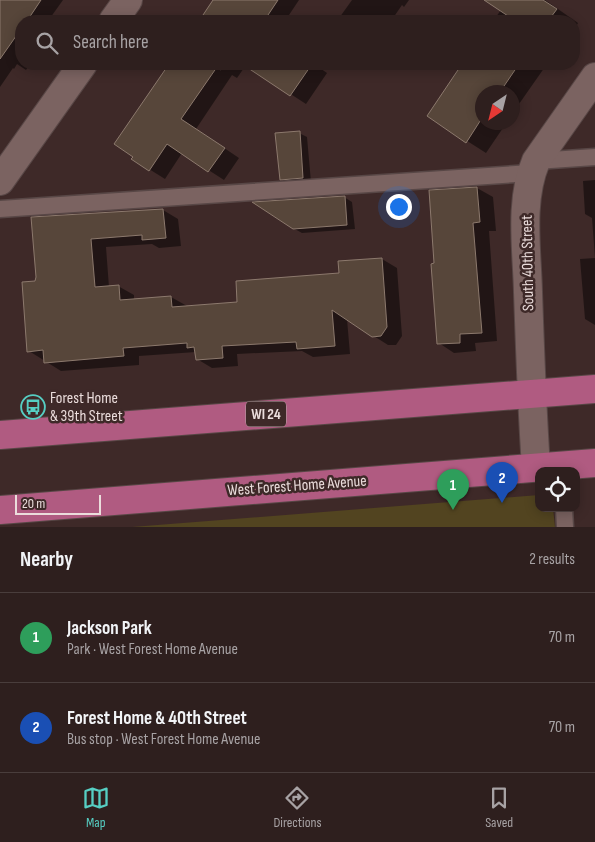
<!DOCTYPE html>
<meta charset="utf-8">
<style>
:root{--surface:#2e1f1e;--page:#3a2c2b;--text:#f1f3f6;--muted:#a7a2a4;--line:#493d3c;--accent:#56cec3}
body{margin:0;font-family:"Sofia Sans Condensed",sans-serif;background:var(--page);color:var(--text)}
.controls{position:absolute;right:15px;bottom:15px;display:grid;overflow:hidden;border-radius:10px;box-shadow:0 2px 12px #0003}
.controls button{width:45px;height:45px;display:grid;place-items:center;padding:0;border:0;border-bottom:1px solid var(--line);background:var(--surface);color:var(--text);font:25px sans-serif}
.compass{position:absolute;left:475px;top:85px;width:45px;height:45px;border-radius:50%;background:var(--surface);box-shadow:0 2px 12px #0003;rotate:215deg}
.scale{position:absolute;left:15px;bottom:12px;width:86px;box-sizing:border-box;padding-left:5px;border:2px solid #ebdddc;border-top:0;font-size:14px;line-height:18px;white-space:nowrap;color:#ebdddc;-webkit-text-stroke:4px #3e2928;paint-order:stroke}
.you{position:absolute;left:398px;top:206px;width:18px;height:18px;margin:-12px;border:4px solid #fff;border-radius:50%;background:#1a73e8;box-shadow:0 0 0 8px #1a73e833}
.badge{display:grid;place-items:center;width:32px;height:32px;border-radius:50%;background:var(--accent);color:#fff;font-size:16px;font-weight:700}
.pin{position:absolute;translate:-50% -41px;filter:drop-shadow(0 1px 2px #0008)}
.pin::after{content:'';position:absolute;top:26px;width:18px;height:15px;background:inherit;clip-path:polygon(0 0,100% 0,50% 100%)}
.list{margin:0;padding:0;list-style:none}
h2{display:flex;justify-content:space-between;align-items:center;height:65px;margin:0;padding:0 20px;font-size:21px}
h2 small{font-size:16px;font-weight:400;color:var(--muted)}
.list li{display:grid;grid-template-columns:32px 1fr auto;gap:15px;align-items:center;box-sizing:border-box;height:90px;padding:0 20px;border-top:1px solid var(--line)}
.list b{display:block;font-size:19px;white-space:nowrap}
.list p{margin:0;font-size:16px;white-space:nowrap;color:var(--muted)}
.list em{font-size:16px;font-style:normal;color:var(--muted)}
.icon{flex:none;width:28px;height:28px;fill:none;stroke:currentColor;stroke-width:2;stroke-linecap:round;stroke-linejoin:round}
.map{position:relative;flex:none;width:595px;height:527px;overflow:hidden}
.search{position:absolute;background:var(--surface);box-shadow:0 2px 12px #0003;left:15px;right:15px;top:15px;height:55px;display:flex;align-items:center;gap:12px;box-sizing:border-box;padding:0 18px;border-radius:20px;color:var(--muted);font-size:19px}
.sheet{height:245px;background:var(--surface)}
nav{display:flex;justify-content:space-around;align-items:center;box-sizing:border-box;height:70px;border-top:1px solid var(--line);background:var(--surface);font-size:14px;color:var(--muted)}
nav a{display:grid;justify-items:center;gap:2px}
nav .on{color:var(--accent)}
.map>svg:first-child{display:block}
</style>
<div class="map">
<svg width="595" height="527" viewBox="0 0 595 527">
<rect width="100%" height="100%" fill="#3e2928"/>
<!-- green -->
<path fill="#524420" d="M539 495V508H553L555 527H132Z"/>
<!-- shadow -->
<path fill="#0007" d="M0 0H63L48 21H21V64H30L26 70 17 64 14 69 13 68 0 87Z
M215 0H299L285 21H200Z
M352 0H409L404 7 402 5 391 21H337Z
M487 0H545L578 23 574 30V21H493L501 10Z
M171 64H314L327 73 306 104 246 65 237 78 232 75 196 129 239 158 224 180 182 153 165 179 133 159 135 156 116 143Z
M464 64H547L512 114V92H482V122H507L486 153 428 116Z
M299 133 307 137 311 182 289 184 281 179Z
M595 180V325L585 319 580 259 595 258 592 218 585 214 583 181Z
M477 188 493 197 496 231H489L497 341 475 343 476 351 454 353 439 343 436 265Z
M344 197 352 202 355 229 302 233 293 228Z
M163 210 178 219 181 246 159 248 152 244 106 247 109 287 118 286 134 295V300L171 297 187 306 238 303 341 274 382 259 397 268 402 336 396 345H388L347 319 350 354 313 357 302 351 237 354 238 366 212 368 197 359 196 352 139 356V365L61 371 29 351 37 277 33 218Z"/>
<!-- building -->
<path fill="#57463a" stroke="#8c796d" d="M0 0H41L27 21H21V29L0 59Z
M213 0H278L264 21H199Z
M484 0H543L557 9 548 21H504L508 16Z
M169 64H225L221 70 217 67 181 119 225 148 208 172 167 144 149 171 131 159 133 157 114 144Z
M242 64H312L290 96Z
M462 64H519L500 92H482V118L466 143 427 116Z
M300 131 303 178 280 180 275 133Z
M477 187 480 222 473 223 482 333 460 334V343L437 344 431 264 434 263 429 190Z
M345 196 347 225 293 229 252 202Z
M163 209 166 238 142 240V235L91 239 95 287 119 285 120 300 171 296 172 307 237 302 236 281 339 273 338 261 382 258 387 327 381 336 372 337 332 310 335 346 297 349 296 342 222 346 223 358 196 360 194 347 187 348V343L123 348 124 356 44 363 43 350 27 352 22 282 35 281 36 277 31 217Z"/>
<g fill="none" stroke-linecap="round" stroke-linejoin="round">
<!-- service casing -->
<g stroke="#584746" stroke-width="19">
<path id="service" d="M536 161 595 157
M0 209 531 173
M564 508 565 527"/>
</g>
<!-- minor casing -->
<g stroke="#584746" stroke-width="30">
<path id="minor" d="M113 21 128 0
M0 181 83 64
M536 467C532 409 530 351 528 292 527 250 519 201 536 161L595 77"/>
</g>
<!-- primary casing -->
<g stroke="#584746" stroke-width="30">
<path id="primary" d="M0 435 595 389
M0 510 595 463"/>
</g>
<!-- service -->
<use href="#service" stroke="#7b6361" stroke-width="16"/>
<!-- minor -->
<use href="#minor" stroke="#7b6361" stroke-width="28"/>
<!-- primary -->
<use href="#primary" stroke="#b05b81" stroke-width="28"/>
</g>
<!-- icons -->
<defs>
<g id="bus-ring" transform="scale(1.25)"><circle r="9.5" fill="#3e2928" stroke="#56cec3" stroke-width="1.5"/><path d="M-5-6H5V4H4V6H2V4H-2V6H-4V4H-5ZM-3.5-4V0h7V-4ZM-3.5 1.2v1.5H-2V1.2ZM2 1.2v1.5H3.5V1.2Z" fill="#56cec3"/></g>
</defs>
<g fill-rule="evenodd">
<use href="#bus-ring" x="33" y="407"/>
</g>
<g text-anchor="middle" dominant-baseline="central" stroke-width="5" stroke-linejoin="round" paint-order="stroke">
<!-- shield labels -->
<rect fill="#3e2928" stroke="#b7a7a6" stroke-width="1" x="246" y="401.5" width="40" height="25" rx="4"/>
<g font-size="15" font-weight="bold" fill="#ebdddc">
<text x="266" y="414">WI 24</text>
</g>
<!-- street labels -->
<g font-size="16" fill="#ebdddc" stroke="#3e2928">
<text transform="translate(528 263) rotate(-91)">South 40th Street</text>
<text transform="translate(297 486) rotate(-4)">West Forest Home Avenue</text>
</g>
<!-- poi labels -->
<g font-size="16" fill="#ebdddc" stroke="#3e2928" text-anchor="start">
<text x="50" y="398">Forest Home<tspan x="50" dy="18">&amp; 39th Street</tspan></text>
</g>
</g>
</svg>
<div class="controls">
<button><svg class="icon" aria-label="locate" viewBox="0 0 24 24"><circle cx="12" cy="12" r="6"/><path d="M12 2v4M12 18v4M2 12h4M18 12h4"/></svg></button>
</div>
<svg class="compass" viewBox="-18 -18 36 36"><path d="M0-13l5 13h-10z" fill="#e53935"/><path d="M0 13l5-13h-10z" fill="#a7a2a4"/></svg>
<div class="scale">20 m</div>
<div class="you"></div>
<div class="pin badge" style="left:453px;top:510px;background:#2e9e5b">1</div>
<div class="pin badge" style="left:502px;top:503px;background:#1a4fb4">2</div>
<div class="search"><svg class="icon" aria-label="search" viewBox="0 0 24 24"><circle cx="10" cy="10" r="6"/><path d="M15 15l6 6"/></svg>Search here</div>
</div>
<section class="sheet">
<h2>Nearby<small>2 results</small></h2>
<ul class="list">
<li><span class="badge" style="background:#2e9e5b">1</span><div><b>Jackson Park</b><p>Park · West Forest Home Avenue</p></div><em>70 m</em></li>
<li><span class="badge" style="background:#1a4fb4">2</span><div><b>Forest Home &amp; 40th Street</b><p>Bus stop · West Forest Home Avenue</p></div><em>70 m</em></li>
</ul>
</section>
<nav>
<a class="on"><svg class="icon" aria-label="map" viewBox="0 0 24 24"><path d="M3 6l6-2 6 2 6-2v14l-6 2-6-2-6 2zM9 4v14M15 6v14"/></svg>Map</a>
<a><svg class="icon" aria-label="directions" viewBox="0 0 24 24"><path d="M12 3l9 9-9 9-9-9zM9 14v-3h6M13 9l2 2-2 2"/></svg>Directions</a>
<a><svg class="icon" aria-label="saved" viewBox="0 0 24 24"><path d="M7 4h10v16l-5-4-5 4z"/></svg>Saved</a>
</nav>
